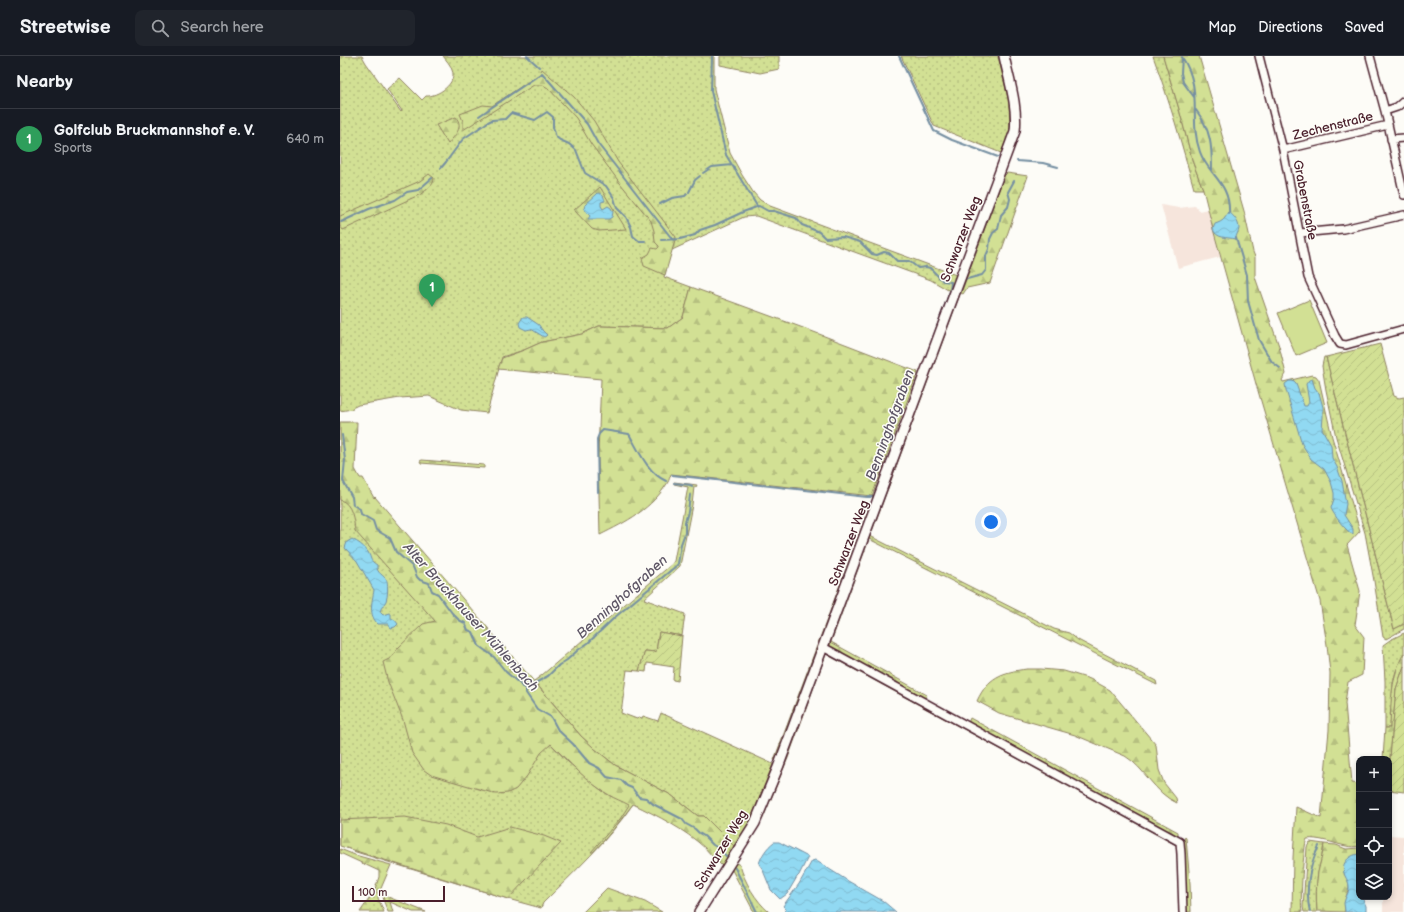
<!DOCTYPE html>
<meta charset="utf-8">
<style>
:root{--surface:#171b24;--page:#20242c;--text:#f1f3f6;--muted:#9ea1a6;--line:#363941;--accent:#0b8043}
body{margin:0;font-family:"Balsamiq Sans",sans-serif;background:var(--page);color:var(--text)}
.controls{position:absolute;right:12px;bottom:12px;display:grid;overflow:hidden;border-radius:8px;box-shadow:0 2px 6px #0003}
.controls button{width:36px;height:36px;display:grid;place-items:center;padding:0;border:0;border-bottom:1px solid var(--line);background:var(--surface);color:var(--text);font:20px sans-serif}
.scale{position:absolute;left:12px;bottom:10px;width:93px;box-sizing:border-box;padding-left:4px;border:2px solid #4a1f2b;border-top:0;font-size:11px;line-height:14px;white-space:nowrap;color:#4a1f2b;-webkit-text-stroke:3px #fdfcf7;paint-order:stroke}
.you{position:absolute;left:651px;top:466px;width:14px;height:14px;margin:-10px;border:3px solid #fff;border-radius:50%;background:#1a73e8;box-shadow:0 0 0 6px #1a73e833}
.badge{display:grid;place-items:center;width:26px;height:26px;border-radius:50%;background:var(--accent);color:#fff;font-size:13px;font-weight:700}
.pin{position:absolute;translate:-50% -33px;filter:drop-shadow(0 1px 2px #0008)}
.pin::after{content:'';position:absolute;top:21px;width:14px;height:12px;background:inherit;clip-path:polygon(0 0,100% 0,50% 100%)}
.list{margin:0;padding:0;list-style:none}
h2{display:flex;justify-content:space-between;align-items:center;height:52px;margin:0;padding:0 16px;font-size:17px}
h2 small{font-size:13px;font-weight:400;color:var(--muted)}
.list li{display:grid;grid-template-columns:26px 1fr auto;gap:12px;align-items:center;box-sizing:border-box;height:60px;padding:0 16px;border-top:1px solid var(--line)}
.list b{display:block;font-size:15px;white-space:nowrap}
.list p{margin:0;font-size:13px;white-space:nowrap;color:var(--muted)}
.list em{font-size:13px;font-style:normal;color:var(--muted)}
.icon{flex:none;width:22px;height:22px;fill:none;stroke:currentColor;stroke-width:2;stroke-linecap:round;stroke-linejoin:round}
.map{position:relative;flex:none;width:1064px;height:856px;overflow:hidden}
header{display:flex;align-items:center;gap:24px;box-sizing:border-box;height:56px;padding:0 20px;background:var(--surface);border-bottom:1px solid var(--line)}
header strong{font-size:19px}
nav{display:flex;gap:22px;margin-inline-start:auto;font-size:14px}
.search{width:280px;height:36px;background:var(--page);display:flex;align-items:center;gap:10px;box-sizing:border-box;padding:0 14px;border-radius:8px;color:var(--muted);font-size:15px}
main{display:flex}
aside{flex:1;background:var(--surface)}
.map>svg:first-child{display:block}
</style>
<header>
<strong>Streetwise</strong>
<div class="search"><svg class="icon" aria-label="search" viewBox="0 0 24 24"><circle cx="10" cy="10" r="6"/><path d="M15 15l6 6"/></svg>Search here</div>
<nav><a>Map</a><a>Directions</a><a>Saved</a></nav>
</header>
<main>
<aside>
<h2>Nearby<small></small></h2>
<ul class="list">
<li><span class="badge" style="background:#2e9e5b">1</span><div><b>Golfclub Bruckmannshof e. V.</b><p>Sports</p></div><em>640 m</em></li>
</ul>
</aside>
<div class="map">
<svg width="1064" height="856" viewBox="0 0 1064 856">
<defs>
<pattern id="grass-dots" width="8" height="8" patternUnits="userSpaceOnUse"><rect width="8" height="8" fill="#d2e094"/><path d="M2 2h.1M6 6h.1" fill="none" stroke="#b6c080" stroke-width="1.8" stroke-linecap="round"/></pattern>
<pattern id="forest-firs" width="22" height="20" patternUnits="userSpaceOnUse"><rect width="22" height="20" fill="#d2e094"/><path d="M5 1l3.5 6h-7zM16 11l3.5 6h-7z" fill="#b6c080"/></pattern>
<pattern id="garden-furrows" width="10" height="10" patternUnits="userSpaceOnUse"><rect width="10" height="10" fill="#d2e094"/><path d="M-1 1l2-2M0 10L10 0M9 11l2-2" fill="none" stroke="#b6c080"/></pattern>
<pattern id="water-waves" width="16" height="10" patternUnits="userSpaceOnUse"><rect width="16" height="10" fill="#91d9f2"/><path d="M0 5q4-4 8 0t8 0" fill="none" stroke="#7fbad0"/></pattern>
</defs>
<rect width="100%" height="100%" fill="#fdfcf7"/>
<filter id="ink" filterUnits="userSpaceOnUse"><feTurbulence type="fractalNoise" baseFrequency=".025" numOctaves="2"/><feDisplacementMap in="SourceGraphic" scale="8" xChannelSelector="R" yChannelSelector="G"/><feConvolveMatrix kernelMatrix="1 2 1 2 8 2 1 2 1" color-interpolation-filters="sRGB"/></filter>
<g filter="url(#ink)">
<!-- built -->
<path fill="#f6e5dc" d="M821 149 839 152 854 150 857 151 859 155 868 153 880 201 838 212Z
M1049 779 1064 780V856H1043V841H1049Z"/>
<!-- grass -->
<path fill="url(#grass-dots)" stroke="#8e8060" d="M0 0H22L26 7 61 56 62 55 47 33 60 22 82 44 86 40C97 41 118 27 112 14 111 9 106 4 103 0H374V33L390 97 402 119 413 136 420 144 430 150 616 219 612 231 608 234 591 224 416 160 404 161 332 194 335 185H333L324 221 351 231 343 261 328 272 259 270 242 278 202 286 184 294 162 301 147 357 121 354 89 340 60 342 18 349 12 352V353L0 355Z
M380 0H439V13L420 17 380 9Z
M561 0H658L669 46 670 74 661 97 594 70Z
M813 0H823L839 53 853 107 863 133H854C842 88 829 44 813 0Z
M664 120 489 591 487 589 659 125Z
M984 301H986L1054 573 1064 568V573L1046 583 1043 581 1034 525 1025 477 996 381 986 334 982 310Z
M0 366 18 449 145 619 228 706 257 731 270 740 293 748C268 785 234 816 203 847L201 852 168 843 16 796 0 789Z
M334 426 357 429 356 431H354L352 449 340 510 304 543 345 558 342 580 319 576 316 596 305 595 299 615 287 614 281 657 297 663 299 661 302 662 303 660 318 665 321 657 433 708 410 765 394 790 364 760H358L331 739 275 709 255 693 241 680 194 625 202 619 332 508 334 505 348 431 334 428Z
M530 449 532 451 438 704H434Z
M1064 577V597L1056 615 1053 626 1050 672H1045V625L1043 589 1050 584Z
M485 598H486L448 702 423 762 396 807 400 809C404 825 416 845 429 856H414L392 814 376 839 374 836 417 769Z
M970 786 984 788C983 798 980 807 978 817 976 830 976 843 977 856H964L963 851 967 791Z
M34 836 39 837 38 842 44 856H20Z"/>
<!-- forest -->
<path fill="url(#forest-firs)" stroke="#8e8060" d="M823 0H859L904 155 913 196 915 201V221L939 290 946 318 942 324 943 326 972 319 976 320 979 324 992 381 1020 475 1007 489 1020 535 1015 569 1024 581 1022 619 1008 626 1005 647 1012 727 1019 728V790C1015 791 1010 791 1006 790 996 788 977 781 967 783 963 790 960 847 962 856H952L953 802 956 751 981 762 989 674 990 617 987 589 980 545 916 328 873 173 863 133 853 107 839 53Z
M202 13 234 41 245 54 254 65 278 106 336 181 325 219 304 210 302 202 309 198 312 192 317 193 319 191V190L315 186 314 175 311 165 280 127 251 88 236 62 208 32 203 29H194L123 74V65L120 58 143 49 152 50 201 17 200 14Z
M116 61C124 72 115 79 108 88L96 69Z
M667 117 688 120 650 227 627 232 623 238 621 237 664 120Z
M89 118 94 122C94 130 87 133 81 138L3 174 0 170V160L80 125Z
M260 131 286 173 259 175 252 173 234 154Z
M351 231 466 273 578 316 532 440 331 418C330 421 329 424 328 426 312 453 286 466 260 479L258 398 261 323 158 313 162 302 184 294 202 286 242 278 259 270 328 272 343 261Z
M0 366H17L15 413 20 422H23L34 442 35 441 241 680 255 693 275 709 331 739 358 760H364L394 790 382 810C376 804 370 798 365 792 344 773 318 760 293 748 280 765 268 781 253 796H251L280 763 289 749C282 745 275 743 269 739 247 726 229 706 211 688L201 697 187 720 176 733 168 737 156 738 91 719 84 714 72 697 63 664 48 626 43 606 51 602 58 592 83 568 95 565 15 475C14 464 12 447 0 444Z
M82 404 144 409V412L81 407 80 405Z
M530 480 714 573 729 577 738 584 816 625 817 629 529 483Z
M491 586 587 639 584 643 489 591Z
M487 597 836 786 838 790 486 598Z
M1064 597V610L1056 633 1049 714V703H1043L1045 672H1050C1051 645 1051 620 1064 597Z
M687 613H701L724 615 750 623 770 634 816 689 819 714 824 727 836 742 837 747C814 737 805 712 785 700L735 679 659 657 637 645C648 621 662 616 687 613Z
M630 662 838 776V782L628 667Z
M65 761 106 769 137 781 170 771 204 780 221 787 168 843 0 790V764Z
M845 781 846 782 850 827 851 856H845L842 787Z
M984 788 996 789 1006 793 1019 792V798L1004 818C1013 830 1007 833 1005 846 1004 849 1005 853 1005 856L977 855C976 842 976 829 978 816 980 807 983 798 984 788Z
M0 793 15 799 51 809 39 837 34 836 39 821V815L0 797Z
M267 832 305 846 322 856H243Z
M43 839 86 856H73L50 846 53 856H48L44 846Z"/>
<!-- garden -->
<path fill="url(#garden-furrows)" stroke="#8e8060" d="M1040 288 1054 340 1059 342 1064 341V568L1054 573 986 301Z
M319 576 342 580 338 625 333 624 334 611 307 607 306 616 299 615 305 595 316 596Z
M1064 610V736L1049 734V714L1056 633Z"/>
<!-- pitch -->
<path fill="#d2e094" stroke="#8e8060" d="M969 244 987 287 956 300 938 257Z"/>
<!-- water -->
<path fill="url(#water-waves)" stroke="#758fa2" d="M258 137C263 138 264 141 265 145L261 146V150L263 153 268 150 271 152 273 156 272 161 269 163H248L250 160 244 153 245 149Z
M889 156C894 160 899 166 899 173 898 177 896 179 896 183 887 181 876 183 873 173L875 168C884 165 884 163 889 156Z
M183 261H187L199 269 202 274 207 279 206 280 204 281 191 273 186 274 180 271 179 267Z
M972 323 975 332 979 337 983 351V361L982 373 991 389 992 402 997 411 1002 425 1006 448 1004 459 1013 473V478C1007 477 993 458 991 452L994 443V437L991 426 984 413 971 403 962 388 946 334 945 328 949 325H953L956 328 964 350H967L969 346 966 328 969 324Z
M12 483C18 486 24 490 28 496 32 503 29 504 37 509 36 518 44 518 47 525 48 530 48 540 46 545 44 549 41 551 40 556L43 559 49 557 51 558V562L55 564 58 568 55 571 51 572 48 568H38C28 559 32 546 34 534L17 505 5 492 7 486Z
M434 786H439L468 801 459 819 457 821 447 838 440 843 431 834 422 812 419 808C421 800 427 791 434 786Z
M1019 798V841H1022L1026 850V856H1005C1005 853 1004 849 1004 847 1005 841 1009 837 1009 832 1009 824 1006 824 1004 817 1001 807 1009 799 1019 798Z
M475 804 508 825 543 845 556 856H445L446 853 443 850 459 828 472 805Z"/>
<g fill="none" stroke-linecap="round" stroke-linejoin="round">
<!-- stream -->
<path stroke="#758fa2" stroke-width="2" d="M187 0 199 11
M372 0 371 35 386 99 417 150
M559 0 594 75 612 84 658 101
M842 1C864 34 848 62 860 96 868 119 891 127 889 158
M842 1 841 17 843 26 854 41
M856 54C871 74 872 90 872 114
M139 60 202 17 247 68 258 88 333 184
M677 105 703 107 718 111
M101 112 106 106 123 83 148 66 152 64 165 63 171 57 195 64 207 56 213 61V71L216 81 220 84 229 88 236 94 245 117 266 130 274 142 277 152 286 161 291 171 293 180 299 185H305
M363 117 372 111 392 109
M349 136 355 124 360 120
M320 148 332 142 345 140 347 138
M1 166 29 153 55 144 67 136 78 134 84 129 92 122
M896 182 907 219 908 245 919 284 932 306 940 312
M321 184 340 183 355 179 360 174 375 169 403 156 419 150 428 155H434L456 162 462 169 479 176 485 182 503 181 520 186 532 198 537 199 544 196 549 197 557 205H569L578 212 586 211 590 212 603 225 611 226 610 235 586 301
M627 223 642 219 646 214V200L649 193 650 183 653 177 658 173 661 159 668 151 670 143 668 136 674 125
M2 379 5 404 3 425 12 441 13 449 20 453 21 458 33 465 36 474 50 482 56 496 73 511 77 521 80 524 89 527 92 535 98 538 112 557 119 564 125 567 128 574 133 576 139 590 154 601 166 616 180 628 182 631 186 632V637L197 653 211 661 218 674 233 688 249 707 259 712 267 721 281 724 287 730 292 732 299 741 306 742 313 748 342 763 346 768 355 773 359 777 364 780 373 789 380 793 386 800
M332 419 527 441H534L583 310
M334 427 351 429 352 430
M258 436 257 383 259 378 263 374 289 378C299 395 307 416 326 425
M186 632 208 620 219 609 227 604 238 594 248 587 274 562 336 510 338 508 341 488 345 477V466L348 456 350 439
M395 812 417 856
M970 856C965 835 969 810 979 790"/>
<!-- minor casing -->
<g stroke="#4a1f2b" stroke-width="10">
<path id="minor" d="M919 0 943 94 968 221 995 280 1000 288 1006 289 1064 273
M1030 0 1045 55 1064 139
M1045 55 1057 51 1064 45
M1051 83 1064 82
M943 94 1048 69
M960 177 1003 173 1064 159
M483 591 840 786 841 798 843 856"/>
</g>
<!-- tertiary casing -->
<g stroke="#4a1f2b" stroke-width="12">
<path id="tertiary" d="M359 856 415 767 439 709 675 75C678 50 669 24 664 0"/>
</g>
<!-- minor -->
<use href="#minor" stroke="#fdfcf7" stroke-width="7"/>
<!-- tertiary -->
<use href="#tertiary" stroke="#fdfcf7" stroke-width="9"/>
</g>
</g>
<g text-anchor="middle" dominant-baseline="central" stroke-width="3" stroke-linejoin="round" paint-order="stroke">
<!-- street labels -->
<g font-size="13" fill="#4a1f2b" stroke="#fdfcf7">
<text transform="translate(993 70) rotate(-14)">Zechenstraße</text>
<text transform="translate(965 144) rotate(79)">Grabenstraße</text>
<text transform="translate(621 183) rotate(-69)">Schwarzer Weg</text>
<text transform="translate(509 487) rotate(-69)">Schwarzer Weg</text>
<text transform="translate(381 794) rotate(-59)">Schwarzer Weg</text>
</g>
<!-- water labels -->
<g font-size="14" font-style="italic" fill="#5f5767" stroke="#fdfcf7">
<text transform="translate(550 369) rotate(-70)">Benninghofgraben</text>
<text transform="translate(282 541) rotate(-42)">Benninghofgraben</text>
<text transform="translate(131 561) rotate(48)">Alter Bruckhauser Mühlenbach</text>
</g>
</g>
</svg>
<div class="controls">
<button>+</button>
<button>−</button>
<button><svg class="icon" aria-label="locate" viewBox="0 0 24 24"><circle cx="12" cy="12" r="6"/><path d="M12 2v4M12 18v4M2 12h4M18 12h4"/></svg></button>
<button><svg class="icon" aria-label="layers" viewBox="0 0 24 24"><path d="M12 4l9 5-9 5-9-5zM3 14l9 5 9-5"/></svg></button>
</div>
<div class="scale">100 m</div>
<div class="you"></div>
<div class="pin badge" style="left:92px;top:251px;background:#2e9e5b">1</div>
</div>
</main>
